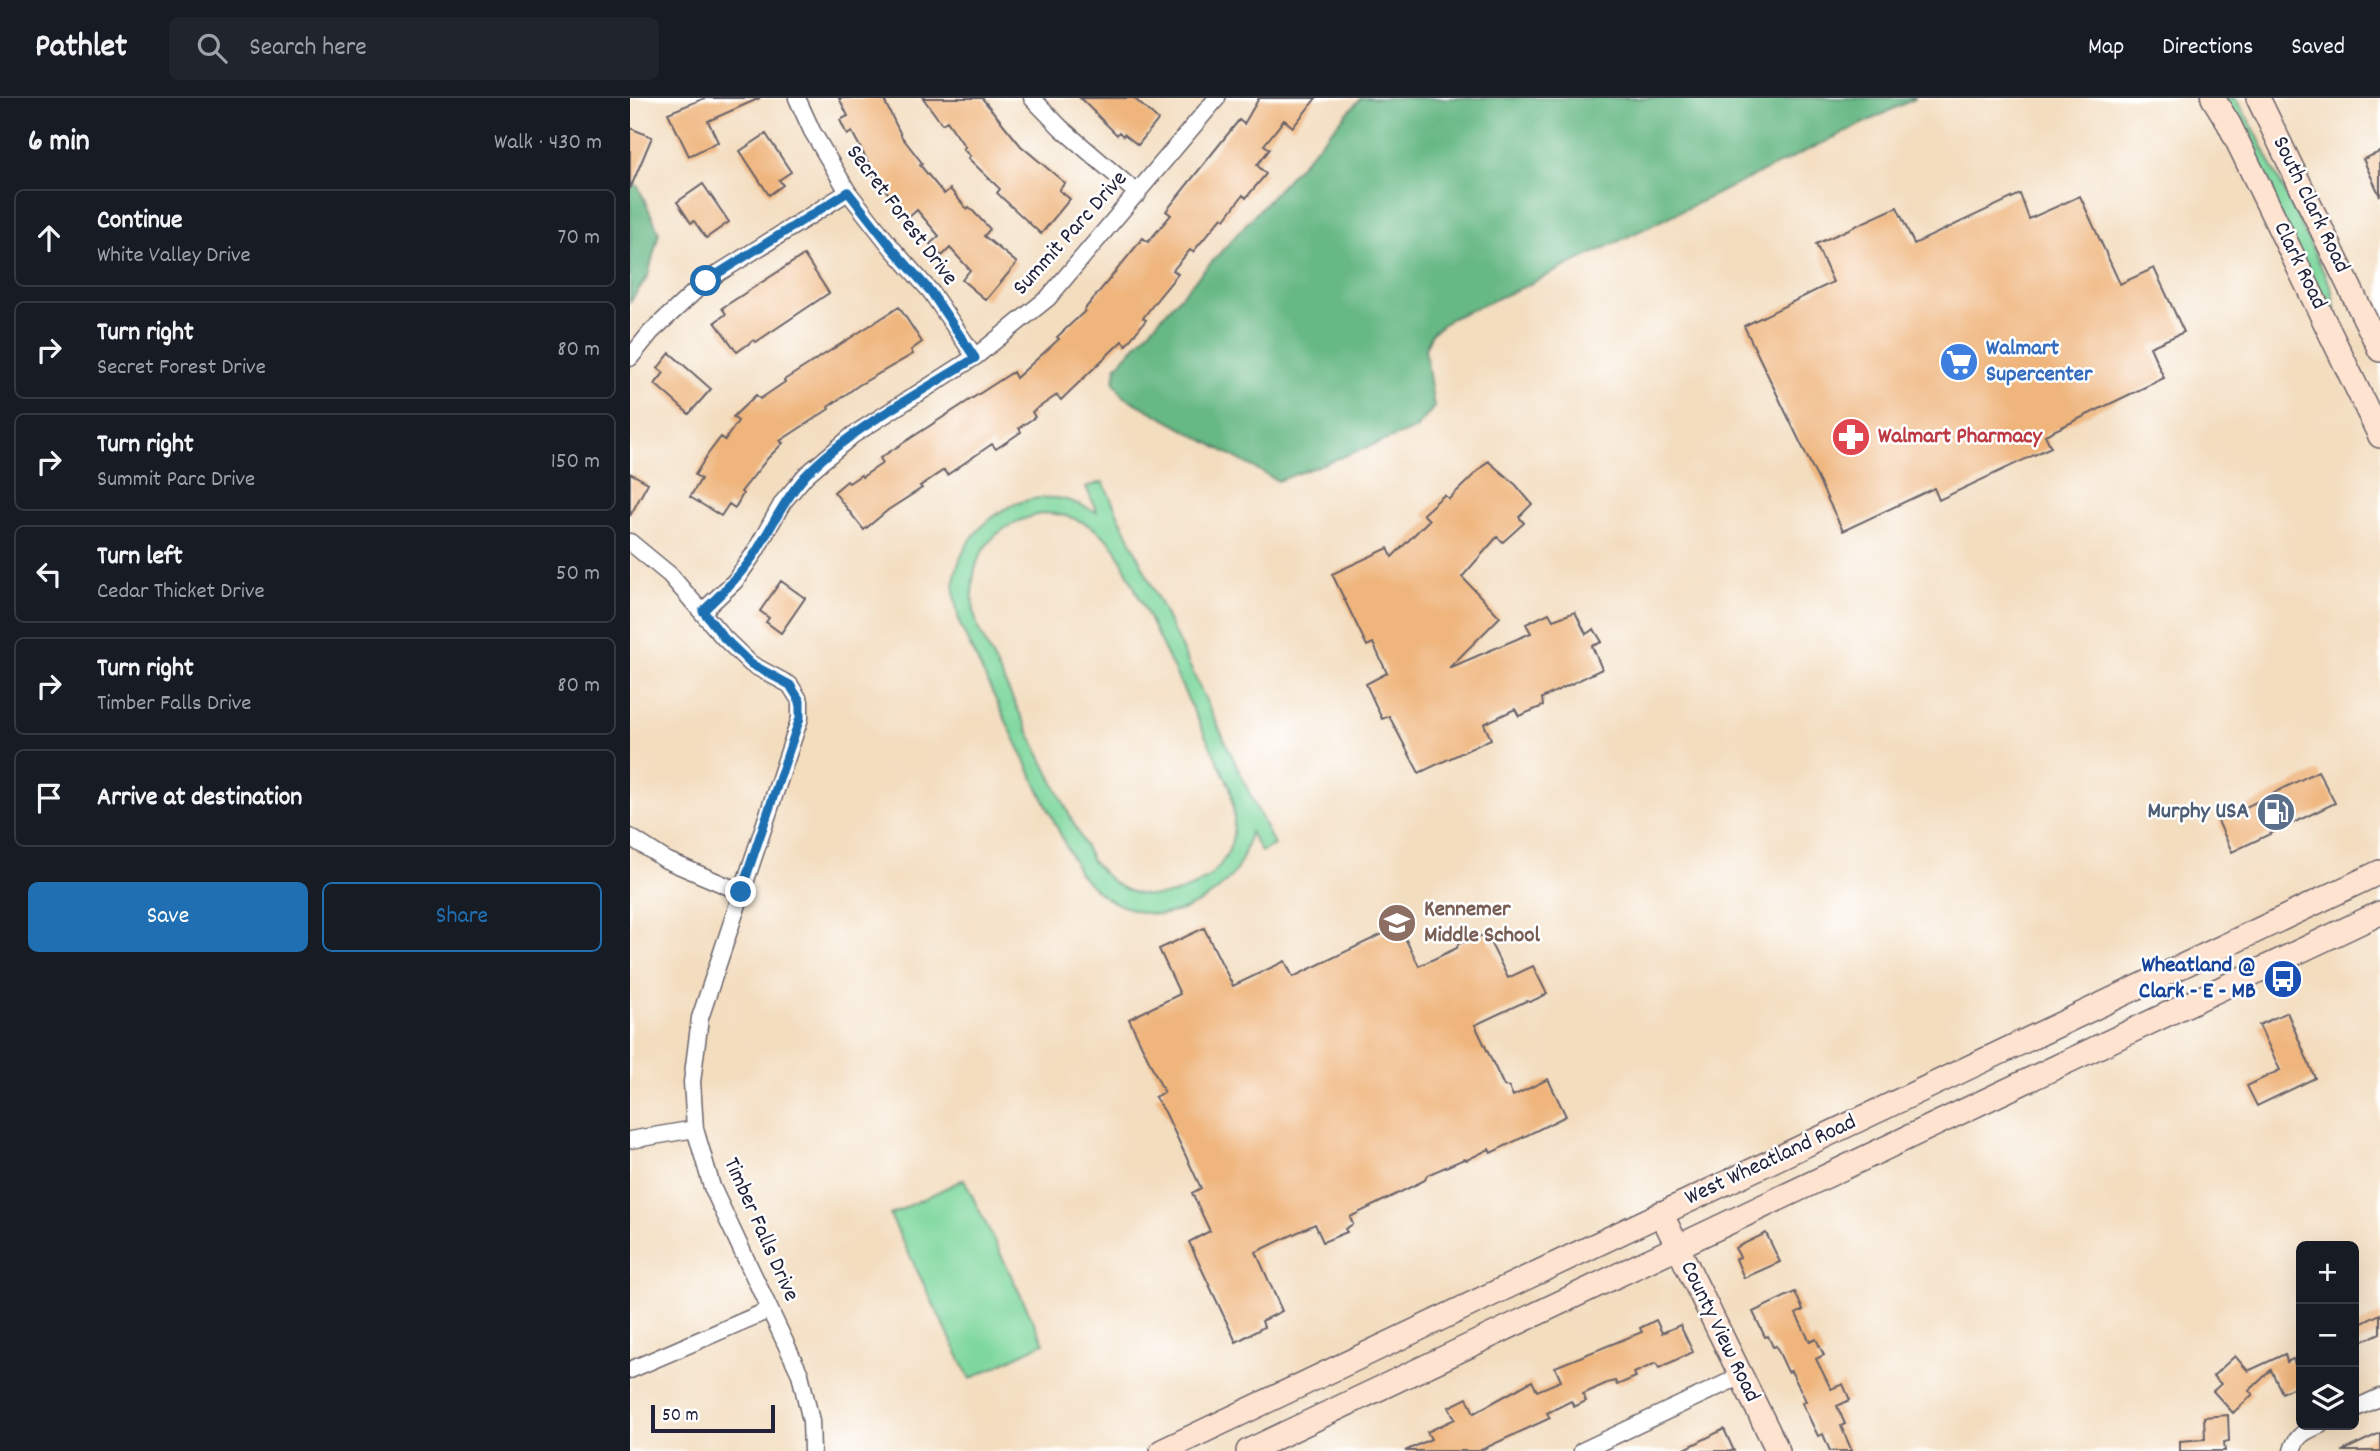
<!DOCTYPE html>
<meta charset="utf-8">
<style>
:root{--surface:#171b24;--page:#20242c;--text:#f1f3f6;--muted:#9ea1a6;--line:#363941;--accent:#1f6fb2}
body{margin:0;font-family:Dekko,sans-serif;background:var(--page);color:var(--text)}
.controls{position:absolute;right:21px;bottom:21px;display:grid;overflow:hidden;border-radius:10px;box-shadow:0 7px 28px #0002}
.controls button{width:63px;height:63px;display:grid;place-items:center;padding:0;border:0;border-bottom:2px solid var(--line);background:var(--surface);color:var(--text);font:35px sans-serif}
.scale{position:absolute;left:21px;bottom:18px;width:124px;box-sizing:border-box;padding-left:7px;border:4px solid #22223b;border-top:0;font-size:19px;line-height:24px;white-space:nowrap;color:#22223b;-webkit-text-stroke:5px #fff;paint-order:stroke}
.stop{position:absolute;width:21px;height:21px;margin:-16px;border:5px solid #1f6fb2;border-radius:50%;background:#fff}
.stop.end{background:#1f6fb2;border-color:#fff;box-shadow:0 2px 7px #0008}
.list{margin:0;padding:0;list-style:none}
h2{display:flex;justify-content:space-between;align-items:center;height:91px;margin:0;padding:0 28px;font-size:30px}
h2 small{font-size:23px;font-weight:400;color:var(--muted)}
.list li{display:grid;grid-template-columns:46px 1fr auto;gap:21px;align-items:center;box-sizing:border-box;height:98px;margin:0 14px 14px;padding:0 14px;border:2px solid var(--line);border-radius:10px}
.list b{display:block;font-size:26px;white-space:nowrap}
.list p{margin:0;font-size:23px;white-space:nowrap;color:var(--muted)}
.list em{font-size:23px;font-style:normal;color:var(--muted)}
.actions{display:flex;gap:14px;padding:21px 28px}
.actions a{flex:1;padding:16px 0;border:2px solid var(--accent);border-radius:10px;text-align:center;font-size:24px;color:var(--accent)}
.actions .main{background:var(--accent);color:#fff}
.icon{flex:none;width:38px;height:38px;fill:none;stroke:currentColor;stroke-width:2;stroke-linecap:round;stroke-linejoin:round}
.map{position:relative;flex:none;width:1750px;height:1353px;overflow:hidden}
header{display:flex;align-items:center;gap:42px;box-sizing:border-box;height:98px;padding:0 35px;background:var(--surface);border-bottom:2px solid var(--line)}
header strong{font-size:33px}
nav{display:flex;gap:38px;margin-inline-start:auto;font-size:24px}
.search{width:490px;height:63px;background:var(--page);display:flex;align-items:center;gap:18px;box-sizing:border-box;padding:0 24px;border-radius:10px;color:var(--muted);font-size:26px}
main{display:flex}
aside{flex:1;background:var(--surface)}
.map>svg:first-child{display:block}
</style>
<header>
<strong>Pathlet</strong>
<div class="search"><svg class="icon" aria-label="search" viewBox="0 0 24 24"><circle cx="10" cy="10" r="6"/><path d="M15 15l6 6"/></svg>Search here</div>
<nav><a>Map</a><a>Directions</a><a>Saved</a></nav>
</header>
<main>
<aside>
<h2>6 min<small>Walk · 430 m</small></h2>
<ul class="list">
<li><svg class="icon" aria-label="ahead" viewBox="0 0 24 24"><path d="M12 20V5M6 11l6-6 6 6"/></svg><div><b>Continue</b><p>White Valley Drive</p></div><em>70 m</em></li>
<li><svg class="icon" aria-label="right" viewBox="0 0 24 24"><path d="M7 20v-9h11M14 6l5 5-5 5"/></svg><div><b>Turn right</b><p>Secret Forest Drive</p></div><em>80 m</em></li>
<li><svg class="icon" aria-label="right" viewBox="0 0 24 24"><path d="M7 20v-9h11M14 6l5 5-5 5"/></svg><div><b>Turn right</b><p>Summit Parc Drive</p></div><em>150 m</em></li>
<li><svg class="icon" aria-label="left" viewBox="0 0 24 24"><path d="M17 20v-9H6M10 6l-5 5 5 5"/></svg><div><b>Turn left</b><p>Cedar Thicket Drive</p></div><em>50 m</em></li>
<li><svg class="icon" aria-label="right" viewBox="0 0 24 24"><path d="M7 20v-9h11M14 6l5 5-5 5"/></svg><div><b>Turn right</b><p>Timber Falls Drive</p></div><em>80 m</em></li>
<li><svg class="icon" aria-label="arrive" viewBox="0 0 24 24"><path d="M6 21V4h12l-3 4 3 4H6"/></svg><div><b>Arrive at destination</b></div></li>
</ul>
<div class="actions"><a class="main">Save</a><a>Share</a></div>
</aside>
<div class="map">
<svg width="1750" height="1353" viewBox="0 0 1750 1353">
<rect width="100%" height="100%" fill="#fff"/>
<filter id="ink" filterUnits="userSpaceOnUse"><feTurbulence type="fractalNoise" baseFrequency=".0143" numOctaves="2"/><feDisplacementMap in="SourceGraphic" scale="14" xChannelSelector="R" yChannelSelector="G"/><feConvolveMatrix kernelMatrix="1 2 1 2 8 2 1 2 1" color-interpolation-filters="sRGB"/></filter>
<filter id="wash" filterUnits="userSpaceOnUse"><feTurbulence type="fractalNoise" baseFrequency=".00686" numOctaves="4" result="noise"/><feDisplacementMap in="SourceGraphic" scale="28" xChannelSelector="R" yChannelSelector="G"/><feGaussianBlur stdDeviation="1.57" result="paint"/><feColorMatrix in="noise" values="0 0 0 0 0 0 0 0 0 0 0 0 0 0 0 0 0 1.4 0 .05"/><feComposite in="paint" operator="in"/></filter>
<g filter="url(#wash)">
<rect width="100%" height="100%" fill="#f3ddbf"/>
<!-- green -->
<path fill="#7ed79d" stroke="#507c6c" stroke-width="2" fill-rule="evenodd" d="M1587 0H1605L1624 31 1701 189 1705 210 1698 213Z
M473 384 644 747 631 754 620 734C617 748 613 763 604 775 588 797 554 818 524 816 507 815 482 805 469 795 462 789 456 782 449 775L330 527C327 511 321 491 326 474 337 430 380 396 426 400 441 401 454 409 467 414L456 389ZM416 415C445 417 468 428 486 451L600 689C604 709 607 732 599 752 583 789 535 807 499 793 483 787 473 775 462 763L348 530C331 469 353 427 416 415Z
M334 1081 414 1245 340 1281 260 1117Z"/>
<!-- forest -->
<path fill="#66b884" stroke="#446d60" stroke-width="2" d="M731 0H1286L889 191 820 221 802 235 795 251 804 309 786 331 648 383 493 298 484 284 486 269Z
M0 85 8 88 29 134 18 178 0 204Z"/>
<g id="blocks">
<!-- building -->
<path fill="#efb57d" d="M75 0H130L78 23 88 44 59 58 38 15Z
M209 0H253L272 39 292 65 290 67 314 96 320 91 337 111 339 109 360 131 354 138 387 165 356 202 332 182 340 172 320 150 312 158 300 146 309 138 287 112 278 120 236 68 239 66 222 34 217 37 210 22 218 18Z
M293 0H352L391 48 435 85 429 92 440 101 411 136 367 95 370 91 338 60 340 58 333 51 335 49 317 23 312 26Z
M450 0H504L528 22 508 47 494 36 493 38 489 34 487 37Z
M629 0H686L663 29 654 22 634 47 640 51 627 67 636 76 616 100 613 97 595 121 592 119 563 154 560 152 543 172 548 176 529 199 513 220 516 222 496 247 492 243 431 302 427 297 402 314 405 319 389 330 391 334 366 351 362 346 317 377 314 372 290 388 292 390 258 412 234 432 204 394 217 383 219 385 231 377 232 379 253 365 250 360 383 274 386 280 429 241 427 239 455 213 454 212 513 140 518 144 541 117 536 113 609 22 614 26Z
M0 30 22 39 0 91Z
M136 36 161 74 149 82 153 87 139 97 110 53Z
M1750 54V98L1733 61Z
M73 86 99 124 76 140 64 123 61 125 47 104Z
M1390 96 1399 121 1450 98 1490 186 1524 170 1554 234 1520 249 1534 280 1415 337 1421 349 1309 402 1304 390 1213 433 1114 228 1203 184 1186 146 1267 109 1284 146Z
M174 157 199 195 126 244 124 242 107 254 85 224 96 216 92 210Z
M269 209 292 244 281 252 283 256 229 287 198 309 199 311 150 343 153 345 138 360 111 394 113 396 105 410 99 406 91 418 60 399 71 381 65 377 78 356 91 339 95 342 108 323 103 319 126 297 130 301 155 284 154 282Z
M40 255 81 291 59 316 25 286 34 275 28 270Z
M858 363 886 387 902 406 889 419 894 425 873 444 867 439 832 479 870 519 819 570 901 535 896 526 919 515 923 522 945 514 956 536 964 531 972 544 962 548 972 571 912 600 913 608 889 618 885 611 854 626 861 641 789 675 759 618 752 621 736 586 757 575 743 545 737 548 702 476 758 450 762 459 799 422 793 416 814 397 819 401Z
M0 375 18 385 0 418Z
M151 483 175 500 151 535 136 524 139 520 130 513Z
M1688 673 1705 705 1602 754 1588 723Z
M769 828 789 868 827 850 828 846 856 836 878 880 903 868 917 896 900 904 896 903 845 927 874 988 879 989 883 998 918 981 936 1018 861 1055 859 1051 837 1062 834 1061 797 1077 795 1082 720 1119 723 1126 715 1131 717 1134 693 1144 685 1126 626 1154 652 1213 632 1223 634 1229 606 1244 559 1144 580 1133 562 1095 571 1090 535 1014 525 999 534 994 499 921 550 896 529 851 574 830 603 888 655 863 663 879Z
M1657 914 1685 980 1627 1008 1617 988 1650 972 1629 927Z
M1136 1135 1150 1164 1114 1180 1106 1161 1110 1159 1105 1150Z
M1165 1194 1173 1212 1166 1216 1180 1244 1186 1241 1194 1257 1186 1261 1201 1291 1213 1286 1220 1302 1207 1308 1215 1326 1211 1328 1222 1353H1200L1193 1336 1188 1338 1172 1305 1176 1303 1161 1273 1158 1274 1146 1248 1143 1249 1138 1238 1135 1239 1123 1214Z
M1750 1216V1235L1724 1248V1229Z
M1026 1222 1032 1235 1050 1227 1063 1254 1029 1270 1026 1265 1004 1275 1006 1279 987 1287 985 1283 977 1285 953 1296 956 1303 944 1309 941 1303 917 1315 920 1320 849 1353H775L801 1341 797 1334 825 1321 819 1309 837 1300 844 1315 902 1283 907 1293 931 1283 925 1269 1012 1234 1010 1230Z
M1655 1256 1657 1264 1663 1261 1665 1266 1671 1263V1286L1652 1295 1641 1272 1619 1293 1623 1296 1603 1315 1583 1293 1591 1286 1583 1278 1605 1258 1618 1273Z
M1598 1317 1599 1343 1594 1344 1595 1353H1550V1343L1575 1341 1574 1319Z
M1094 1331 1104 1353H1051Z
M1750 1335V1353H1712Z"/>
</g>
</g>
<g filter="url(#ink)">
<use href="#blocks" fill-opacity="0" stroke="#6b6369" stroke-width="2"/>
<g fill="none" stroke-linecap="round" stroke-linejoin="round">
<!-- street casing -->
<g stroke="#6b6369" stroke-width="19">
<path id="street" d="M167 0 182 33 218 94 262 150 301 194 345 259
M402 0 431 30 508 96
M0 260 21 234 76 183 218 94
M0 444 40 477 94 540 121 566 160 587 170 603V620L70 920 62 984 65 1031 82 1089 170 1276 181 1323 182 1353
M73 513 105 483 125 454 153 404 176 377 223 337 345 259 418 200 587 0
M0 739 36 762 111 794
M0 1042 65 1031
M0 1272 139 1212
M1724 1311 1750 1299
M952 1353 1111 1278
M1662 1353C1666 1337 1676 1333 1690 1327"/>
</g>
<!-- secondary casing -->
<g stroke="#6b6369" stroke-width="26">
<path id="secondary" d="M1583 0 1599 26 1750 338
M1628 0 1750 252
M1031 1115 1148 1353
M532 1353 1750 774
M618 1353 1750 815"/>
</g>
<!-- street -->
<use href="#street" stroke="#fff" stroke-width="16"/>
<!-- secondary -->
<use href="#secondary" stroke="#fee3d1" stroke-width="23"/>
</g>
</g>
<g fill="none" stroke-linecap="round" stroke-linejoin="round" filter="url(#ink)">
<!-- route -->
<path stroke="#1f6fb2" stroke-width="9" d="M76 183 218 94 262 150 301 194 345 260C290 295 219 331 175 378 154 402 142 428 126 454 111 477 92 495 73 513L94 540 121 566 160 587 170 603V620L111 794"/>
</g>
<!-- icons -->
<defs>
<g id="supermarket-disc" transform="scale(2.0125)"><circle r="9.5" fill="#3f7fe0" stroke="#fff"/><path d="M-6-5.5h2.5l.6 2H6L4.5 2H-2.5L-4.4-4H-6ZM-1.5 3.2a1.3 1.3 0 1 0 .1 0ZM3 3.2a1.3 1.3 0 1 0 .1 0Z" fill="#fff"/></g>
<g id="pharmacy-disc" transform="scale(2.0125)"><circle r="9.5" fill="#e0444e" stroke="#fff"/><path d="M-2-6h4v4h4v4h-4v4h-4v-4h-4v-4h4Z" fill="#fff"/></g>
<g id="fuel-disc" transform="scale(2.0125)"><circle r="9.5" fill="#5c6f8a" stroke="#fff"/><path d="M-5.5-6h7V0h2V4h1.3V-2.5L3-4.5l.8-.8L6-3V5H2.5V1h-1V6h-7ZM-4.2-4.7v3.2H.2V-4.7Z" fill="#fff"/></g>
<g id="school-disc" transform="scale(2.0125)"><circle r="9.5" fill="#8d6e63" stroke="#fff"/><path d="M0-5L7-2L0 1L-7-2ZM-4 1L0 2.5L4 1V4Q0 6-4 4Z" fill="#fff"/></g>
<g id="bus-disc" transform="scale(2.0125)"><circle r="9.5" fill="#1a4fb4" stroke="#fff"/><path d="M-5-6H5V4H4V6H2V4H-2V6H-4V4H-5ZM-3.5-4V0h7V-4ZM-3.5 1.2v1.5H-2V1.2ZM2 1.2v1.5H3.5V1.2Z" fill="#fff"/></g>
</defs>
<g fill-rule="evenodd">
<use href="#supermarket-disc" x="1329" y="264"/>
<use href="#pharmacy-disc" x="1221" y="339"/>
<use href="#fuel-disc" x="1646" y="714"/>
<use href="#school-disc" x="767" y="825"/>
<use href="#bus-disc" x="1653" y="881"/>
</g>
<g text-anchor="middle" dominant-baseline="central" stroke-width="5" stroke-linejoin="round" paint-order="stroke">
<!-- street labels -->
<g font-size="23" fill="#22223b" stroke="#fff">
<text transform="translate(1680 107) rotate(64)">South Clark Road</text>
<text transform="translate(271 118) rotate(53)">Secret Forest Drive</text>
<text transform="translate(441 136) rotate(-48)">Summit Parc Drive</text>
<text transform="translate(1669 168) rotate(64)">Clark Road</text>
<text transform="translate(1141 1063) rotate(-25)">West Wheatland Road</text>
<text transform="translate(130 1132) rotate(66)">Timber Falls Drive</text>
<text transform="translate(1089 1234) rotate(64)">County View Road</text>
</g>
<!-- shop labels -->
<g font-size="23" font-weight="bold" fill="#366cbe" stroke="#fff" text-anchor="start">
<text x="1356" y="251">Walmart<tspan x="1356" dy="26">Supercenter</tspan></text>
</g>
<!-- health labels -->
<g font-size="23" font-weight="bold" fill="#be3a42" stroke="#fff" text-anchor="start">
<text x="1248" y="339">Walmart Pharmacy</text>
</g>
<!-- service labels -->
<g font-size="23" font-weight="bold" fill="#4e5e75" stroke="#fff" text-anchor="end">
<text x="1619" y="714">Murphy USA</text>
</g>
<!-- education labels -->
<g font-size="23" font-weight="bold" fill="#785e54" stroke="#fff" text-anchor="start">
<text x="794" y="812">Kennemer<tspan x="794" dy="26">Middle School</tspan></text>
</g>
<!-- transit labels -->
<g font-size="23" font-weight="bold" fill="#164399" stroke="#fff" text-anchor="end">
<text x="1626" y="868">Wheatland @<tspan x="1626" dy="26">Clark - E - MB</tspan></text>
</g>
</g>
</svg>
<div class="controls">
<button>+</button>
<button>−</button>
<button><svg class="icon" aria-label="layers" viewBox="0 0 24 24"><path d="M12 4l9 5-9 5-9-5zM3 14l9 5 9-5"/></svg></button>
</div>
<div class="scale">50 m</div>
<div class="stop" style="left:76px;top:183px"></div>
<div class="stop end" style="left:111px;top:794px"></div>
</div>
</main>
